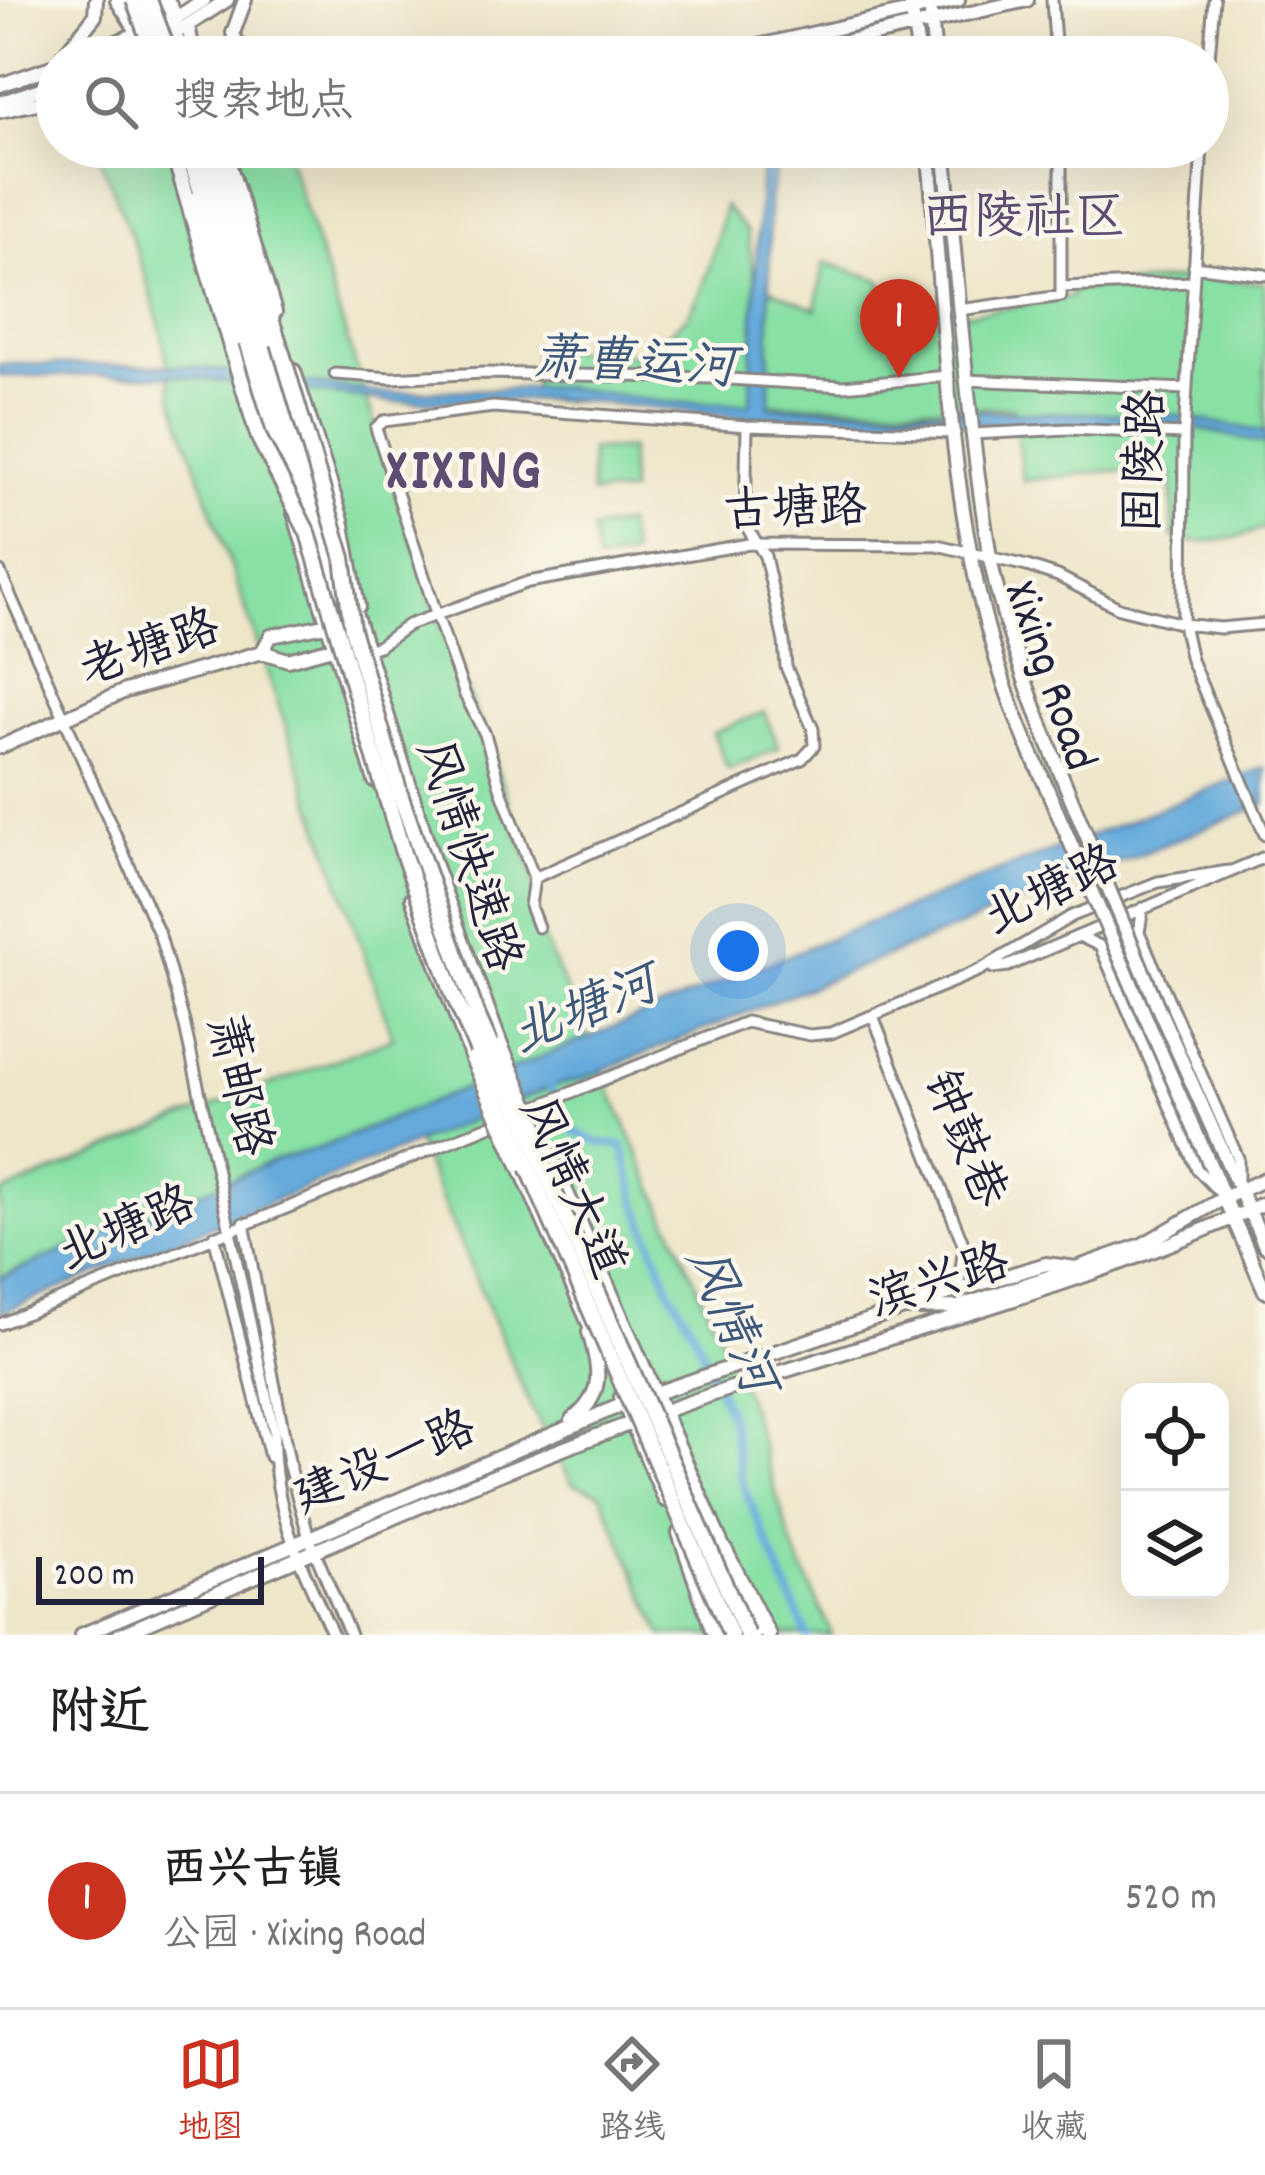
<!DOCTYPE html>
<html lang="zh">
<meta charset="utf-8">
<style>
:root{--surface:#fff;--page:#f6f6f6;--text:#202124;--muted:#757577;--line:#e0e0e0;--accent:#c8321e}
body{margin:0;font-family:Dekko,"LXGW WenKai TC",sans-serif;background:var(--page);color:var(--text)}
.controls{position:absolute;right:36px;bottom:36px;display:grid;overflow:hidden;border-radius:24px;box-shadow:0 12px 48px #0002}
.controls button{width:108px;height:108px;display:grid;place-items:center;padding:0;border:0;border-bottom:3px solid var(--line);background:var(--surface);color:var(--text);font:60px sans-serif}
.scale{position:absolute;left:36px;bottom:30px;width:228px;box-sizing:border-box;padding-left:12px;border:6px solid #22223b;border-top:0;font-size:33px;line-height:42px;white-space:nowrap;color:#22223b;-webkit-text-stroke:9px #fbf7ec;paint-order:stroke}
.you{position:absolute;left:738px;top:951px;width:42px;height:42px;margin:-30px;border:9px solid #fff;border-radius:50%;background:#1a73e8;box-shadow:0 0 0 18px #1a73e833}
.badge{display:grid;place-items:center;width:78px;height:78px;border-radius:50%;background:var(--accent);color:#fff;font-size:39px;font-weight:700}
.pin{position:absolute;translate:-50% -99px;filter:drop-shadow(0 3px 6px #0008)}
.pin::after{content:'';position:absolute;top:63px;width:42px;height:36px;background:inherit;clip-path:polygon(0 0,100% 0,50% 100%)}
.list{margin:0;padding:0;list-style:none}
h2{display:flex;justify-content:space-between;align-items:center;height:156px;margin:0;padding:0 48px;font-size:51px}
h2 small{font-size:39px;font-weight:400;color:var(--muted)}
.list li{display:grid;grid-template-columns:78px 1fr auto;gap:36px;align-items:center;box-sizing:border-box;height:216px;padding:0 48px;border-top:3px solid var(--line)}
.list b{display:block;font-size:45px;white-space:nowrap}
.list p{margin:0;font-size:39px;white-space:nowrap;color:var(--muted)}
.list em{font-size:39px;font-style:normal;color:var(--muted)}
.icon{flex:none;width:66px;height:66px;fill:none;stroke:currentColor;stroke-width:2;stroke-linecap:round;stroke-linejoin:round}
.map{position:relative;flex:none;width:1265px;height:1635px;overflow:hidden}
.search{position:absolute;background:var(--surface);box-shadow:0 12px 48px #0002;left:36px;right:36px;top:36px;height:132px;display:flex;align-items:center;gap:30px;box-sizing:border-box;padding:0 42px;border-radius:66px;color:var(--muted);font-size:45px}
.sheet{height:372px;background:var(--surface)}
nav{display:flex;justify-content:space-around;align-items:center;box-sizing:border-box;height:168px;border-top:3px solid var(--line);background:var(--surface);font-size:33px;color:var(--muted)}
nav a{display:grid;justify-items:center;gap:6px}
nav .on{color:var(--accent)}
.map>svg:first-child{display:block}
</style>
<div class="map">
<svg width="1265" height="1635" viewBox="0 0 1265 1635">
<rect width="100%" height="100%" fill="#fbf7ec"/>
<filter id="ink" filterUnits="userSpaceOnUse"><feTurbulence type="fractalNoise" baseFrequency=".00833" numOctaves="2"/><feDisplacementMap in="SourceGraphic" scale="24" xChannelSelector="R" yChannelSelector="G"/><feConvolveMatrix kernelMatrix="1 2 1 2 8 2 1 2 1" color-interpolation-filters="sRGB"/></filter>
<filter id="wash" filterUnits="userSpaceOnUse"><feTurbulence type="fractalNoise" baseFrequency=".004" numOctaves="4" result="noise"/><feDisplacementMap in="SourceGraphic" scale="48" xChannelSelector="R" yChannelSelector="G"/><feGaussianBlur stdDeviation="2.7" result="paint"/><feColorMatrix in="noise" values="0 0 0 0 0 0 0 0 0 0 0 0 0 0 0 0 0 1.4 0 .05"/><feComposite in="paint" operator="in"/></filter>
<g filter="url(#wash)">
<rect width="100%" height="100%" fill="#eee6c9"/>
<!-- green -->
<path fill="#88e0a4" stroke="#558170" stroke-width="3" d="M96 147H285L436 613 485 734 534 878 538 927 747 1398 791 1542 832 1635H662L601 1494 572 1483 530 1405 404 1113 320 1148 278 1159 0 1278V1194L185 1117 393 1038 172 395C163 307 128 228 96 147Z
M724 206 747 232 754 275 775 291 816 309 824 262 880 280 894 310 971 313 1064 299 1071 297 1074 290 1200 277 1265 283V528C1235 540 1205 546 1173 538L1172 473 1106 471 1023 481 1013 408 533 400 535 348 647 355C660 333 675 332 687 316 709 284 716 243 724 206Z
M629 449 630 493 591 494 590 450Z
M626 524 632 556 597 562 592 530Z
M764 712 779 748 728 769 713 733Z"/>
<!-- water -->
<path fill="#65aadb" stroke="#44668b" stroke-width="3" d="M768 147H787L776 167 769 199 770 407 1173 415 1265 432V444L1201 429 740 417 567 399 393 402 172 375 0 376V364L187 366 381 393 563 387 664 402 750 404 760 183Z
M1265 767V804L578 1080 556 1085 0 1313V1278L278 1159 320 1148 835 936Z"/>
<g fill="none" stroke-linecap="round" stroke-linejoin="round">
<!-- canal -->
<path stroke="#65aadb" stroke-width="8" d="M548 1081 570 1129 599 1143 623 1146 637 1203 670 1290 693 1330 731 1420 742 1483 807 1635"/>
</g>
</g>
<g filter="url(#ink)">
<g fill="none" stroke-linecap="round" stroke-linejoin="round">
<!-- minor casing -->
<g stroke="#888482" stroke-width="15">
<path id="minor" d="M1052 0 1056 57
M1208 69 1214 0
M1202 147 1184 434 1183 624 1191 660 1265 835
M1194 266 1265 275
M1061 287 1193 282
M959 310 1061 296V147
M335 374 391 378 483 373 713 378 843 386 947 376
M965 380 1187 389
M973 434 1068 429 1184 434
M0 572 160 936 184 1022 274 1431C271 1506 302 1568 333 1635
M366 650 379 646 408 625 528 582 749 544 937 545 1027 566 1058 576 1119 608 1183 624 1220 628 1265 624
M534 878 500 787 485 734 465 695 436 613 376 428 384 421 493 407 747 426 955 433
M1143 908 1139 932 1238 1158V1180
M538 927 530 906 534 878 802 759 814 746 813 729 786 667 784 642 765 556 745 524 747 426
M1079 936 1100 946 1197 1169 1220 1193
M993 968 1008 966 1265 857
M873 1016 964 1246 958 1293
M528 1110 746 1022 810 1035 831 1033 980 970 1072 916 1158 882 1229 871
M244 1223 290 1467
M214 1236 270 1457
M0 1324 501 1121
M288 1463 309 1538 350 1635"/>
</g>
<!-- major casing -->
<g stroke="#888482" stroke-width="18">
<path id="major" d="M910 0 919 57
M931 16 935 57
M188 27 195 57
M175 30 181 57
M62 57 95 16 96 0
M79 57 176 18 204 0
M124 57 174 34 227 0
M242 57 233 33 245 0
M711 57 958 0
M779 57 1027 0
M0 85 57 65
M0 103 57 83
M0 111 57 99
M171 147 180 170
M213 147 225 188
M224 147 275 312
M928 147C949 356 946 577 1039 770
M944 147C958 282 967 417 989 551 999 615 1032 702 1056 762
M194 199 278 466
M243 260 291 406
M294 371 342 520 358 606
M294 513 375 781
M352 603 435 866 501 1045
M325 625 271 636 262 652 288 660 332 648
M0 747 125 691 262 652
M412 898 472 1059
M1160 1012 1265 1246
M1146 1018 1265 1291
M548 1150 724 1549 737 1598 754 1635
M519 1165 594 1335
M910 1308 958 1307 1070 1270
M621 1397 665 1500
M572 1420C605 1395 600 1369 589 1332
M711 1607 723 1635
M81 1635 624 1404 933 1298 1046 1264 1076 1268 1142 1245 1224 1198 1265 1179
M119 1635C311 1553 502 1467 699 1399 888 1334 1084 1288 1265 1203"/>
</g>
<!-- highway casing -->
<g stroke="#888482" stroke-width="20">
<path id="highway" d="M118 0 140 34
M166 0 176 18
M187 147 300 509
M201 147 345 607
M177 164 231 347
M224 179 279 343
M680 1533 715 1635
M724 1549 768 1635"/>
</g>
<!-- minor -->
<use href="#minor" stroke="#fff" stroke-width="9"/>
<!-- major -->
<use href="#major" stroke="#fff" stroke-width="12"/>
<!-- highway -->
<use href="#highway" stroke="#fff" stroke-width="14"/>
<!-- major-bridge casing -->
<g stroke="#888482" stroke-width="18" stroke-linecap="butt">
<path id="major-bridge" d="M1056 762 1160 1012
M1039 770 1146 1018
M501 1045 548 1150
M472 1059 519 1165"/>
</g>
<!-- highway-bridge casing -->
<g stroke="#888482" stroke-width="20" stroke-linecap="butt">
<path id="highway-bridge" d="M134 0 155 57
M149 0 170 57
M279 343 343 558 352 629 401 797 476 1012 747 1635
M231 347 259 438 308 533 403 853 453 994 731 1635"/>
</g>
<!-- major-bridge -->
<use href="#major-bridge" stroke="#fff" stroke-width="12"/>
<!-- highway-bridge -->
<use href="#highway-bridge" stroke="#fff" stroke-width="14"/>
</g>
</g>
<g text-anchor="middle" dominant-baseline="central" stroke-width="9" stroke-linejoin="round" paint-order="stroke">
<!-- street labels -->
<g font-size="48" fill="#22223b" stroke="#fbf7ec">
<text transform="translate(1149 462) rotate(-88)">固陵路</text>
<text transform="translate(795 513) rotate(-2)">古塘路</text>
<text transform="translate(151 652) rotate(-19)">老塘路</text>
<text transform="translate(1047 677) rotate(71)">Xixing Road</text>
<text transform="translate(465 857) rotate(72)">风情快速路</text>
<text transform="translate(1053 894) rotate(-26)">北塘路</text>
<text transform="translate(235 1086) rotate(77)">萧邮路</text>
<text transform="translate(961 1140) rotate(68)">钟鼓巷</text>
<text transform="translate(569 1189) rotate(66)">风情大道</text>
<text transform="translate(128 1232) rotate(-23)">北塘路</text>
<text transform="translate(940 1285) rotate(-17)">滨兴路</text>
<text transform="translate(386 1466) rotate(-23)">建设一路</text>
</g>
<!-- neighbourhood labels -->
<g font-size="51" fill="#5e4d73" stroke="#fbf7ec">
<text x="1024" y="222">西陵社区</text>
</g>
<!-- water labels -->
<g font-size="51" font-style="italic" fill="#3d587b" stroke="#fbf7ec">
<text transform="translate(634 367) rotate(3)">萧曹运河</text>
<text transform="translate(586 1014) rotate(-22)">北塘河</text>
<text transform="translate(727 1322) rotate(67)">风情河</text>
</g>
<!-- district labels -->
<g font-size="60" font-weight="bold" letter-spacing="3" fill="#5e4d73" stroke="#fbf7ec">
<text x="465" y="475">XIXING</text>
</g>
</g>
</svg>
<div class="controls">
<button><svg class="icon" aria-label="locate" viewBox="0 0 24 24"><circle cx="12" cy="12" r="6"/><path d="M12 2v4M12 18v4M2 12h4M18 12h4"/></svg></button>
<button><svg class="icon" aria-label="layers" viewBox="0 0 24 24"><path d="M12 4l9 5-9 5-9-5zM3 14l9 5 9-5"/></svg></button>
</div>
<div class="scale">200 m</div>
<div class="you"></div>
<div class="pin badge" style="left:899px;top:378px">1</div>
<div class="search"><svg class="icon" aria-label="search" viewBox="0 0 24 24"><circle cx="10" cy="10" r="6"/><path d="M15 15l6 6"/></svg>搜索地点</div>
</div>
<section class="sheet">
<h2>附近<small></small></h2>
<ul class="list">
<li><span class="badge">1</span><div><b>西兴古镇</b><p>公园 · Xixing Road</p></div><em>520 m</em></li>
</ul>
</section>
<nav>
<a class="on"><svg class="icon" aria-label="map" viewBox="0 0 24 24"><path d="M3 6l6-2 6 2 6-2v14l-6 2-6-2-6 2zM9 4v14M15 6v14"/></svg>地图</a>
<a><svg class="icon" aria-label="directions" viewBox="0 0 24 24"><path d="M12 3l9 9-9 9-9-9zM9 14v-3h6M13 9l2 2-2 2"/></svg>路线</a>
<a><svg class="icon" aria-label="saved" viewBox="0 0 24 24"><path d="M7 4h10v16l-5-4-5 4z"/></svg>收藏</a>
</nav>
